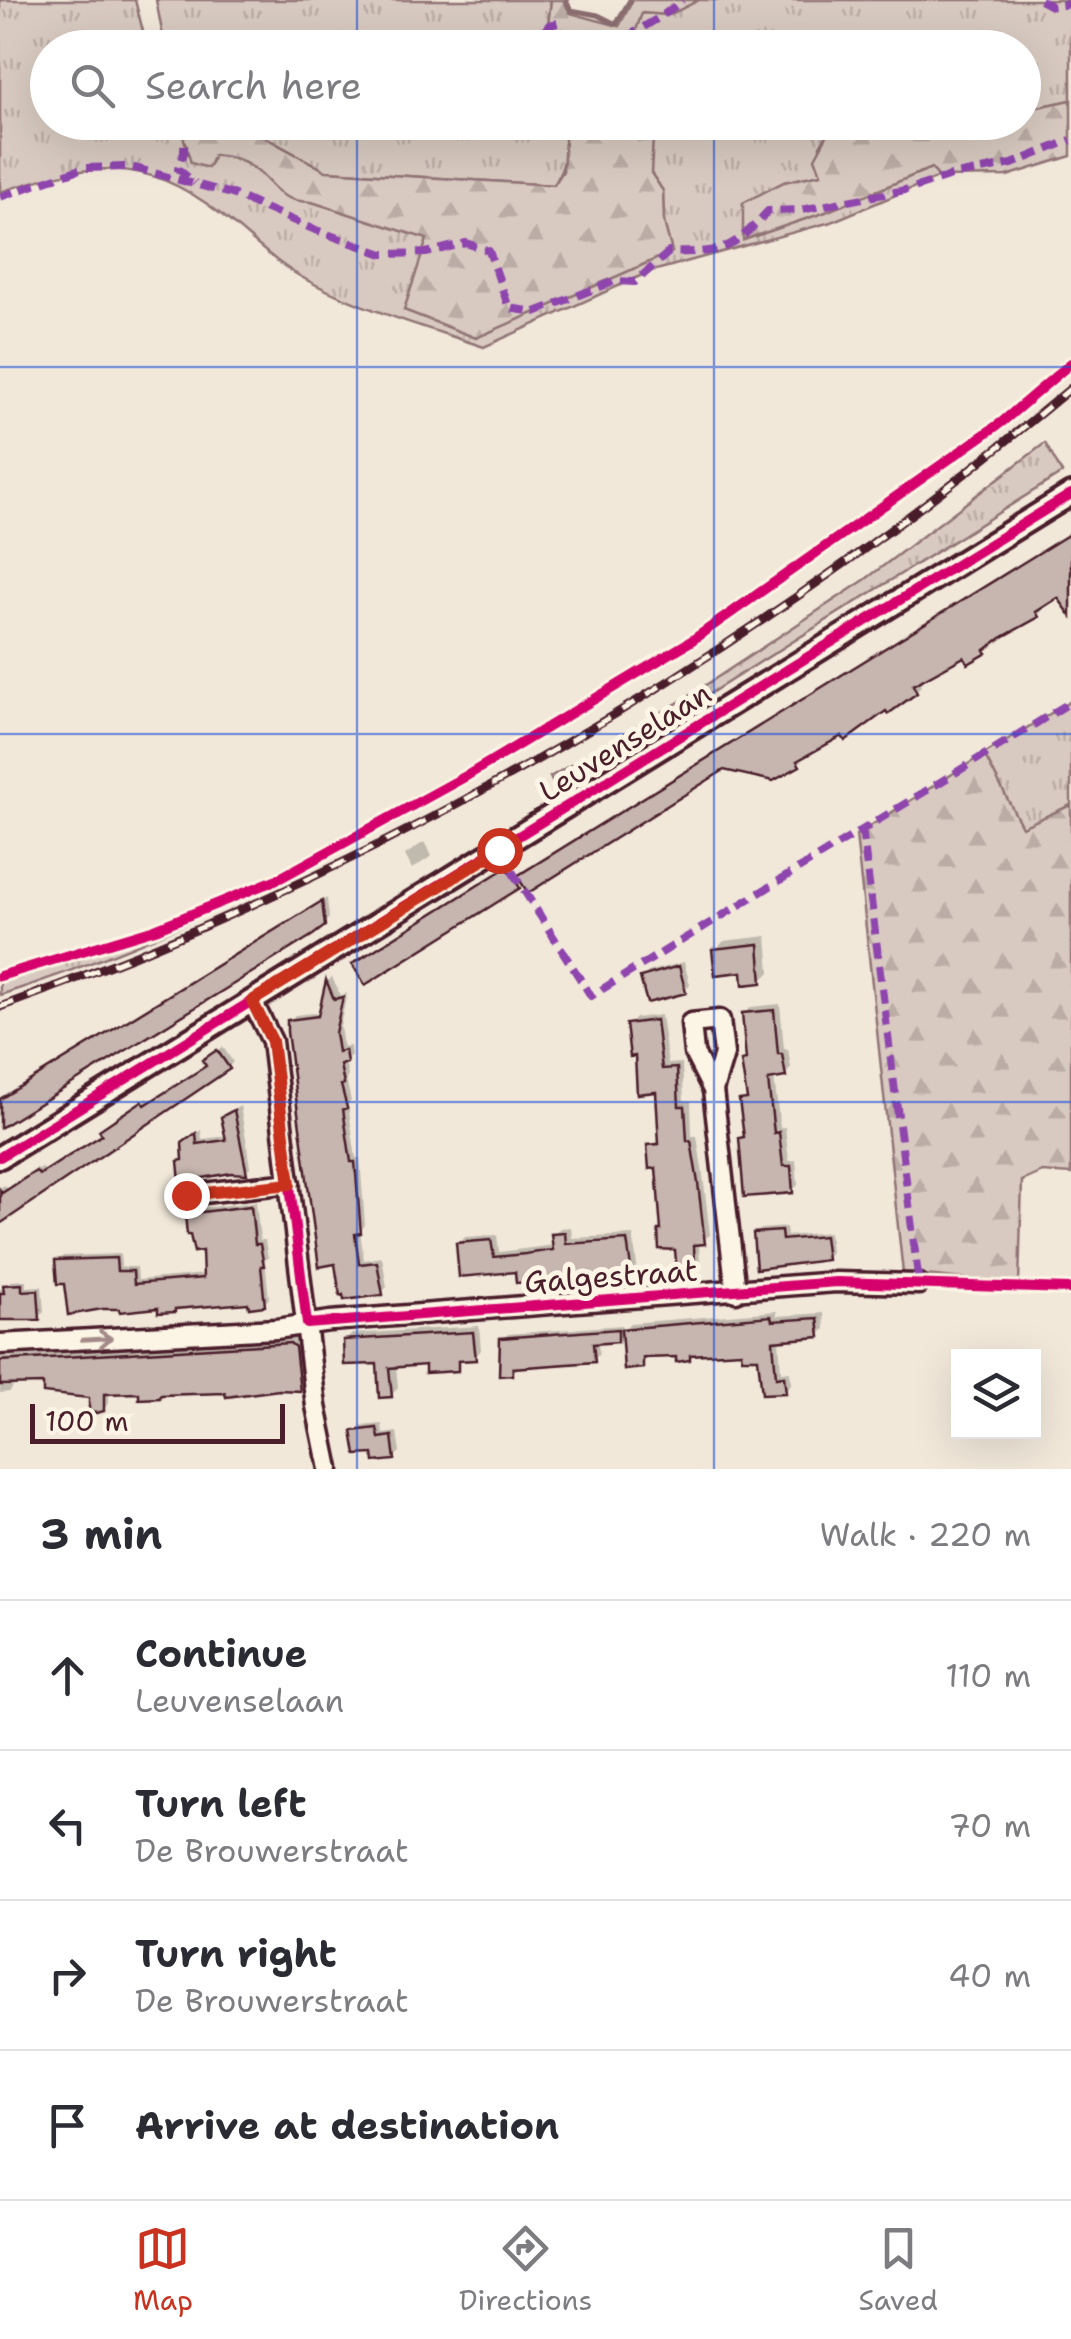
<!DOCTYPE html>
<meta charset="utf-8">
<style>
:root{--surface:#fff;--page:#f7f7f7;--text:#2b2b33;--muted:#7c7c81;--line:#e1e1e2;--accent:#c8321e}
body{margin:0;font-family:"Shantell Sans",sans-serif;background:var(--page);color:var(--text)}
.controls{position:absolute;right:30px;bottom:30px;display:grid;overflow:hidden;border-radius:0px;box-shadow:0 10px 40px #0002}
.controls button{width:90px;height:90px;display:grid;place-items:center;padding:0;border:0;border-bottom:2px solid var(--line);background:var(--surface);color:var(--text);font:50px sans-serif}
.scale{position:absolute;left:30px;bottom:25px;width:255px;box-sizing:border-box;padding-left:10px;border:5px solid #4a1f2b;border-top:0;font-size:28px;line-height:35px;white-space:nowrap;color:#4a1f2b;-webkit-text-stroke:8px #fcf5e5;paint-order:stroke}
.stop{position:absolute;width:30px;height:30px;margin:-22px;border:8px solid #c8321e;border-radius:50%;background:#fff}
.stop.end{background:#c8321e;border-color:#fff;box-shadow:0 2px 10px #0008}
.list{margin:0;padding:0;list-style:none}
h2{display:flex;justify-content:space-between;align-items:center;height:130px;margin:0;padding:0 40px;font-size:42px}
h2 small{font-size:32px;font-weight:400;color:var(--muted)}
.list li{display:grid;grid-template-columns:65px 1fr auto;gap:30px;align-items:center;box-sizing:border-box;height:150px;padding:0 40px;border-top:2px solid var(--line)}
.list b{display:block;font-size:38px;white-space:nowrap}
.list p{margin:0;font-size:32px;white-space:nowrap;color:var(--muted)}
.list em{font-size:32px;font-style:normal;color:var(--muted)}
.icon{flex:none;width:55px;height:55px;fill:none;stroke:currentColor;stroke-width:2;stroke-linecap:round;stroke-linejoin:round}
.map{position:relative;flex:none;width:1071px;height:1469px;overflow:hidden}
.search{position:absolute;background:var(--surface);box-shadow:0 10px 40px #0002;left:30px;right:30px;top:30px;height:110px;display:flex;align-items:center;gap:25px;box-sizing:border-box;padding:0 35px;border-radius:55px;color:var(--muted);font-size:38px}
.sheet{height:730px;background:var(--surface)}
nav{display:flex;justify-content:space-around;align-items:center;box-sizing:border-box;height:140px;border-top:2px solid var(--line);background:var(--surface);font-size:28px;color:var(--muted)}
nav a{display:grid;justify-items:center;gap:5px}
nav .on{color:var(--accent)}
.map>svg:first-child{display:block}
</style>
<div class="map">
<svg width="1071" height="1469" viewBox="0 0 1071 1469">
<defs>
<pattern id="grass-tufts" width="24" height="20" patternUnits="userSpaceOnUse" patternTransform="scale(2.5)"><rect width="24" height="20" fill="#d8cac0"/><path d="M3 7l-1-3M5 7V3M7 7l1-3M15 17l-1-3M17 17v-4M19 17l1-3" fill="none" stroke="#bbada5"/></pattern>
<pattern id="forest-firs" width="22" height="20" patternUnits="userSpaceOnUse" patternTransform="scale(2.5)"><rect width="22" height="20" fill="#d8cac0"/><path d="M5 1l3.5 6h-7zM16 11l3.5 6h-7z" fill="#bbada5"/></pattern>
</defs>
<rect width="100%" height="100%" fill="#f1e8da"/>
<filter id="ink" filterUnits="userSpaceOnUse"><feTurbulence type="fractalNoise" baseFrequency=".01" numOctaves="2"/><feDisplacementMap in="SourceGraphic" scale="20" xChannelSelector="R" yChannelSelector="G"/><feConvolveMatrix kernelMatrix="1 2 1 2 8 2 1 2 1" color-interpolation-filters="sRGB"/></filter>
<g filter="url(#ink)">
<!-- grass -->
<path fill="url(#grass-tufts)" stroke="#917476" stroke-width="2.5" d="M0 0H135L147 47 48 48V122L183 123 182 133 211 163 214 154C227 156 241 159 252 167 275 183 279 201 312 202L428 239 404 310 476 338 672 252 664 222 663 191 651 173 646 128 634 123H856L853 130 829 132 820 146 821 174 784 182 743 203 744 240 823 213 931 168 939 177 831 222 649 272 484 347C425 327 346 305 293 272 267 256 246 233 222 215 143 153 88 163 0 192Z
M156 0H551L548 26 552 47H165Z
M699 0H1071V100L1024 110V48H581L579 32 628 40 642 13 669 15Z
M239 123H566C568 145 566 166 554 185L326 171Z
M1045 443 1062 473 556 790 550 777 686 698 866 579Z
M1071 701V805L1022 828 984 754Z
M278 881C188 925 96 964 0 995V978L154 929Z"/>
<!-- forest -->
<path fill="url(#forest-firs)" stroke="#917476" stroke-width="2.5" d="M551 0H563L570 13 619 26 633 0H699L669 15 642 13 635 33 628 40 580 32 581 48 552 47 548 26Z
M1071 100V156L1007 176 939 177 931 168 823 213 743 240V203L784 182 821 174 815 158 829 132 853 130 856 122 943 123 946 127 967 123 1024 122V110Z
M183 123H239L326 171 554 185 563 171 566 123H581V130L616 122 634 123 646 128 653 138 651 173 663 191 664 222 672 252 476 338 404 310 427 239 312 202C275 201 277 185 252 167 241 159 227 156 214 155L208 168 191 163 182 132Z
M984 754 1022 827 1071 805V1174L1042 1172 1022 1181 1019 1284 903 1273 856 835Z"/>
<!-- shadow -->
<path fill="#0003" d="M1071 535V600L1059 594 1040 606 1043 610 1038 615 989 644 985 651 965 653 917 680 921 686 916 691 846 737 843 733 802 756 798 764 724 768 518 886 360 960 513 864 520 877Z
M424 842 432 856 412 869 405 855Z
M327 898 329 918 323 924 0 1125V1099Z
M767 936 770 972 761 981 715 950 724 941Z
M684 962 690 985 685 990 643 978 648 972Z
M332 977 340 995 347 993 340 1026 343 1047 350 1046 351 1055 345 1061 348 1076 346 1079 351 1101 348 1104 356 1158H360L365 1225 360 1231 364 1260 382 1257 387 1287 382 1292 346 1297 289 1021 295 1015 322 1012 328 981Z
M780 1004 784 1049H788L791 1068 785 1075 774 1077 780 1128 785 1127 789 1161 796 1160 798 1185 792 1191 742 1139 747 1134 742 1101 749 1094 743 1062 748 1057 744 1014 751 1007Z
M661 1015 668 1064 682 1063 684 1101H691L692 1136H697L703 1175 710 1235 699 1242 700 1264 694 1270 664 1229 659 1165 650 1146 661 1139 659 1090 637 1053 629 1025 635 1018Z
M223 1047 233 1062 228 1067 0 1221V1188L5 1185 8 1190 42 1167 45 1172 104 1134 107 1125 148 1098 151 1102 208 1065 210 1055Z
M240 1106 251 1166 246 1171 181 1162 186 1157 190 1138 201 1130 202 1139 228 1136 230 1112Z
M176 1191 180 1203 169 1206 166 1194Z
M256 1202 260 1240H265L268 1258 265 1260 269 1298 264 1304 250 1300 160 1306 66 1281 58 1261 63 1256 120 1254 121 1267H137L138 1280 206 1274 204 1248 188 1215 193 1209Z
M571 1227 572 1238 633 1235 637 1266 631 1272 517 1270 459 1244 465 1237 497 1235 499 1252 555 1245 554 1235 560 1228Z
M786 1227 787 1236 829 1232 831 1252 826 1258 756 1234 761 1229Z
M26 1280V1287L42 1286 44 1312 39 1317 0 1319V1289H6L11 1281Z
M777 1311V1316L824 1313 825 1329 819 1335 779 1338 781 1372 790 1371 791 1384 785 1391 760 1355 743 1350 694 1352 689 1357 648 1356 642 1366 624 1333 617 1339 598 1341 599 1354 593 1359 518 1368 512 1373 502 1339 508 1334 622 1325V1331L630 1323Z
M479 1326 481 1350 475 1357 464 1358 457 1369 427 1363 396 1365 398 1388 391 1395 380 1361 345 1341 352 1334Z
M297 1338 300 1341 305 1382 299 1388 163 1393 159 1396 141 1391 109 1392V1403L103 1409 92 1396 46 1382H16L10 1392 0 1393V1357Z
M382 1424 383 1434 397 1432 400 1452 394 1457 375 1452 355 1432 361 1426Z"/>
<g fill="none" stroke-linecap="round" stroke-linejoin="round">
<!-- stream -->
<path stroke="#8b6d6f" stroke-width="5" d="M566 0 571 10 598 15 616 24 630 0"/>
</g>
<!-- building -->
<path fill="#c7b6af" stroke="#4a1f2b" stroke-width="2.5" d="M1071 533V616L1058 598 1036 612 1039 617 1001 638 985 650 987 653 968 664 964 657 913 685 917 693 888 714 886 711 845 741 842 736 797 761 800 766 773 781 724 770 528 893 517 876Z
M507 867 520 888 365 985 352 964Z
M322 901 325 926 313 935 0 1128V1099Z
M759 944 762 983 743 985 742 972 715 975 712 949Z
M679 966 686 993 647 1003 640 977Z
M326 980 334 999 343 997 335 1033 338 1052 345 1050 347 1063 340 1065 344 1084 341 1085 347 1108 343 1109 351 1162H355L361 1233 355 1234 359 1264 377 1262 383 1295 344 1300 343 1295 340 1296 335 1264 319 1267 287 1032V1020L318 1016Z
M774 1010 778 1054H782L786 1077 768 1080 774 1133 779 1132 783 1166H791L793 1193 744 1197 739 1138 744 1137 739 1100 747 1099 741 1061 746 1060 742 1013Z
M656 1020 662 1069 677 1068 679 1106H685L687 1141H691L698 1183 705 1244 694 1245 695 1272 677 1273 675 1250 659 1249 658 1230H661L656 1168 649 1169 647 1145 659 1144 656 1092 637 1094 635 1056 630 1057 626 1024Z
M217 1050 230 1069 0 1224V1190L2 1193 36 1171 39 1175 81 1148 102 1135 99 1130 142 1101 145 1105 206 1066 202 1060Z
M234 1110 247 1174 231 1173 180 1182 178 1161 183 1160 182 1143 196 1133 197 1144 226 1140 221 1117Z
M251 1206 255 1244H260L264 1266H261L265 1306 249 1308 248 1303 175 1309V1312L158 1313V1308L120 1312 119 1309H102L68 1315 64 1284H57L55 1260 116 1258 117 1271H133L134 1284 203 1278 202 1251 194 1252 190 1235H187L185 1214Z
M781 1231 782 1240 824 1236 827 1260 756 1269 753 1233Z
M565 1233 566 1244 627 1240 632 1275 516 1283 515 1272 459 1277 456 1243 491 1240 494 1257 525 1254 553 1250 551 1234Z
M22 1284V1291L38 1290 40 1320H0V1293H4L3 1285Z
M771 1316 772 1321 818 1318 820 1337 773 1341 776 1377 784 1376 786 1393 762 1394 758 1358H742L741 1352 690 1355V1360L676 1362V1357L643 1358V1368L624 1370 621 1329Z
M618 1329V1342L593 1344 595 1362 513 1368V1375L499 1376 500 1338Z
M473 1332 476 1360 458 1361V1371L425 1373V1365L389 1368 392 1397 379 1398 377 1364 344 1365 343 1340Z
M290 1343 295 1347 300 1391 279 1390 226 1397 225 1393 160 1395V1398L139 1399V1393L104 1394V1411L97 1413 89 1412V1398L43 1393V1384L0 1385V1361Z
M377 1428 379 1438 392 1436 395 1460 374 1462 373 1454 356 1455 352 1431Z"/>
<g fill="none" stroke-linecap="round" stroke-linejoin="round">
<!-- minor casing -->
<g stroke="#4a1f2b" stroke-width="25">
<path id="minor" d="M252 1001 272 1041 316 1406 329 1469
M713 1090 724 1054 720 1020 691 1023 694 1053 713 1090 736 1292
M186 1195 290 1183
M0 1344 276 1329 330 1321 836 1282 919 1284"/>
</g>
<!-- major casing -->
<g stroke="#4a1f2b" stroke-width="28">
<path id="major" d="M0 1157 1071 494"/>
</g>
<!-- minor -->
<use href="#minor" stroke="#fcf5e5" stroke-width="18"/>
<!-- major -->
<use href="#major" stroke="#fcf5e5" stroke-width="20"/>
<!-- rail casing -->
<g stroke="#4a1f2b" stroke-width="9">
<path id="rail" d="M0 1007C391 867 752 655 1071 388"/>
</g>
<!-- rail -->
<use href="#rail" stroke="#fcf5e5" stroke-width="5" stroke-dasharray="15" stroke-linecap="butt"/>
<!-- quiet -->
<path stroke="#8e44ad" stroke-width="8" stroke-dasharray="15 8" stroke-linecap="butt" d="M1040 0 1051 6 1071 4
M194 48 198 42 262 48
M531 48 549 25 558 23 560 31C590 53 604 48 635 32 655 20 664 16 682 0
M185 122 184 152 178 169 195 183
M0 197 83 168 131 167 232 194 313 229 383 254 426 253 466 243 489 251 509 308 535 312 615 281 635 282 669 252C723 253 731 251 768 211L801 210 910 189 951 176 1012 164 1071 140
M862 828 919 1284 929 1285
M499 851 591 996 1071 702"/>
<!-- cycleway casing -->
<g stroke="#fcf5e5" stroke-width="16">
<path id="cycleway" d="M0 976 155 929 280 878 468 775 691 641 1002 422 1071 363
M252 1001 272 1041 307 1324 836 1282 1071 1289
M0 1157 1071 494"/>
</g>
<!-- cycleway -->
<use href="#cycleway" stroke="#d6006c" stroke-width="10"/>
</g>
<!-- one-way arrows -->
<defs><path id="oneway-shaft" d="M-6 0H5M1.5-3L5.5 0L1.5 3" fill="none" stroke-width="1.6" stroke-linecap="round" stroke-linejoin="round" transform="scale(2.5)"/></defs>
<use stroke="#a38a88" href="#oneway-shaft" transform="translate(97 1339) rotate(-3)"/>
</g>
<g fill="none" stroke-linecap="round" stroke-linejoin="round" filter="url(#ink)">
<!-- route -->
<path stroke="#c8321e" stroke-width="12" d="M186 1195 290 1184 272 1041 252 1001 499 850"/>
</g>
<!-- grid -->
<path fill="none" stroke="#1d4ed8" stroke-width="2.5" stroke-opacity="0.55" d="M357 0V48M714 0V48M357 122V1469M714 122V1469M0 367H1071M0 734H1071M0 1102H1071"/>
<g text-anchor="middle" dominant-baseline="central" stroke-width="10" stroke-linejoin="round" paint-order="stroke">
<!-- street labels -->
<g font-size="30" fill="#4a1f2b" stroke="#fcf5e5">
<text transform="translate(625 742) rotate(-32)">Leuvenselaan</text>
<text transform="translate(611 1276) rotate(-4)">Galgestraat</text>
</g>
</g>
</svg>
<div class="controls">
<button><svg class="icon" aria-label="layers" viewBox="0 0 24 24"><path d="M12 4l9 5-9 5-9-5zM3 14l9 5 9-5"/></svg></button>
</div>
<div class="scale">100 m</div>
<div class="stop" style="left:499px;top:850px"></div>
<div class="stop end" style="left:186px;top:1195px"></div>
<div class="search"><svg class="icon" aria-label="search" viewBox="0 0 24 24"><circle cx="10" cy="10" r="6"/><path d="M15 15l6 6"/></svg>Search here</div>
</div>
<section class="sheet">
<h2>3 min<small>Walk · 220 m</small></h2>
<ul class="list">
<li><svg class="icon" aria-label="ahead" viewBox="0 0 24 24"><path d="M12 20V5M6 11l6-6 6 6"/></svg><div><b>Continue</b><p>Leuvenselaan</p></div><em>110 m</em></li>
<li><svg class="icon" aria-label="left" viewBox="0 0 24 24"><path d="M17 20v-9H6M10 6l-5 5 5 5"/></svg><div><b>Turn left</b><p>De Brouwerstraat</p></div><em>70 m</em></li>
<li><svg class="icon" aria-label="right" viewBox="0 0 24 24"><path d="M7 20v-9h11M14 6l5 5-5 5"/></svg><div><b>Turn right</b><p>De Brouwerstraat</p></div><em>40 m</em></li>
<li><svg class="icon" aria-label="arrive" viewBox="0 0 24 24"><path d="M6 21V4h12l-3 4 3 4H6"/></svg><div><b>Arrive at destination</b></div></li>
</ul>
</section>
<nav>
<a class="on"><svg class="icon" aria-label="map" viewBox="0 0 24 24"><path d="M3 6l6-2 6 2 6-2v14l-6 2-6-2-6 2zM9 4v14M15 6v14"/></svg>Map</a>
<a><svg class="icon" aria-label="directions" viewBox="0 0 24 24"><path d="M12 3l9 9-9 9-9-9zM9 14v-3h6M13 9l2 2-2 2"/></svg>Directions</a>
<a><svg class="icon" aria-label="saved" viewBox="0 0 24 24"><path d="M7 4h10v16l-5-4-5 4z"/></svg>Saved</a>
</nav>
